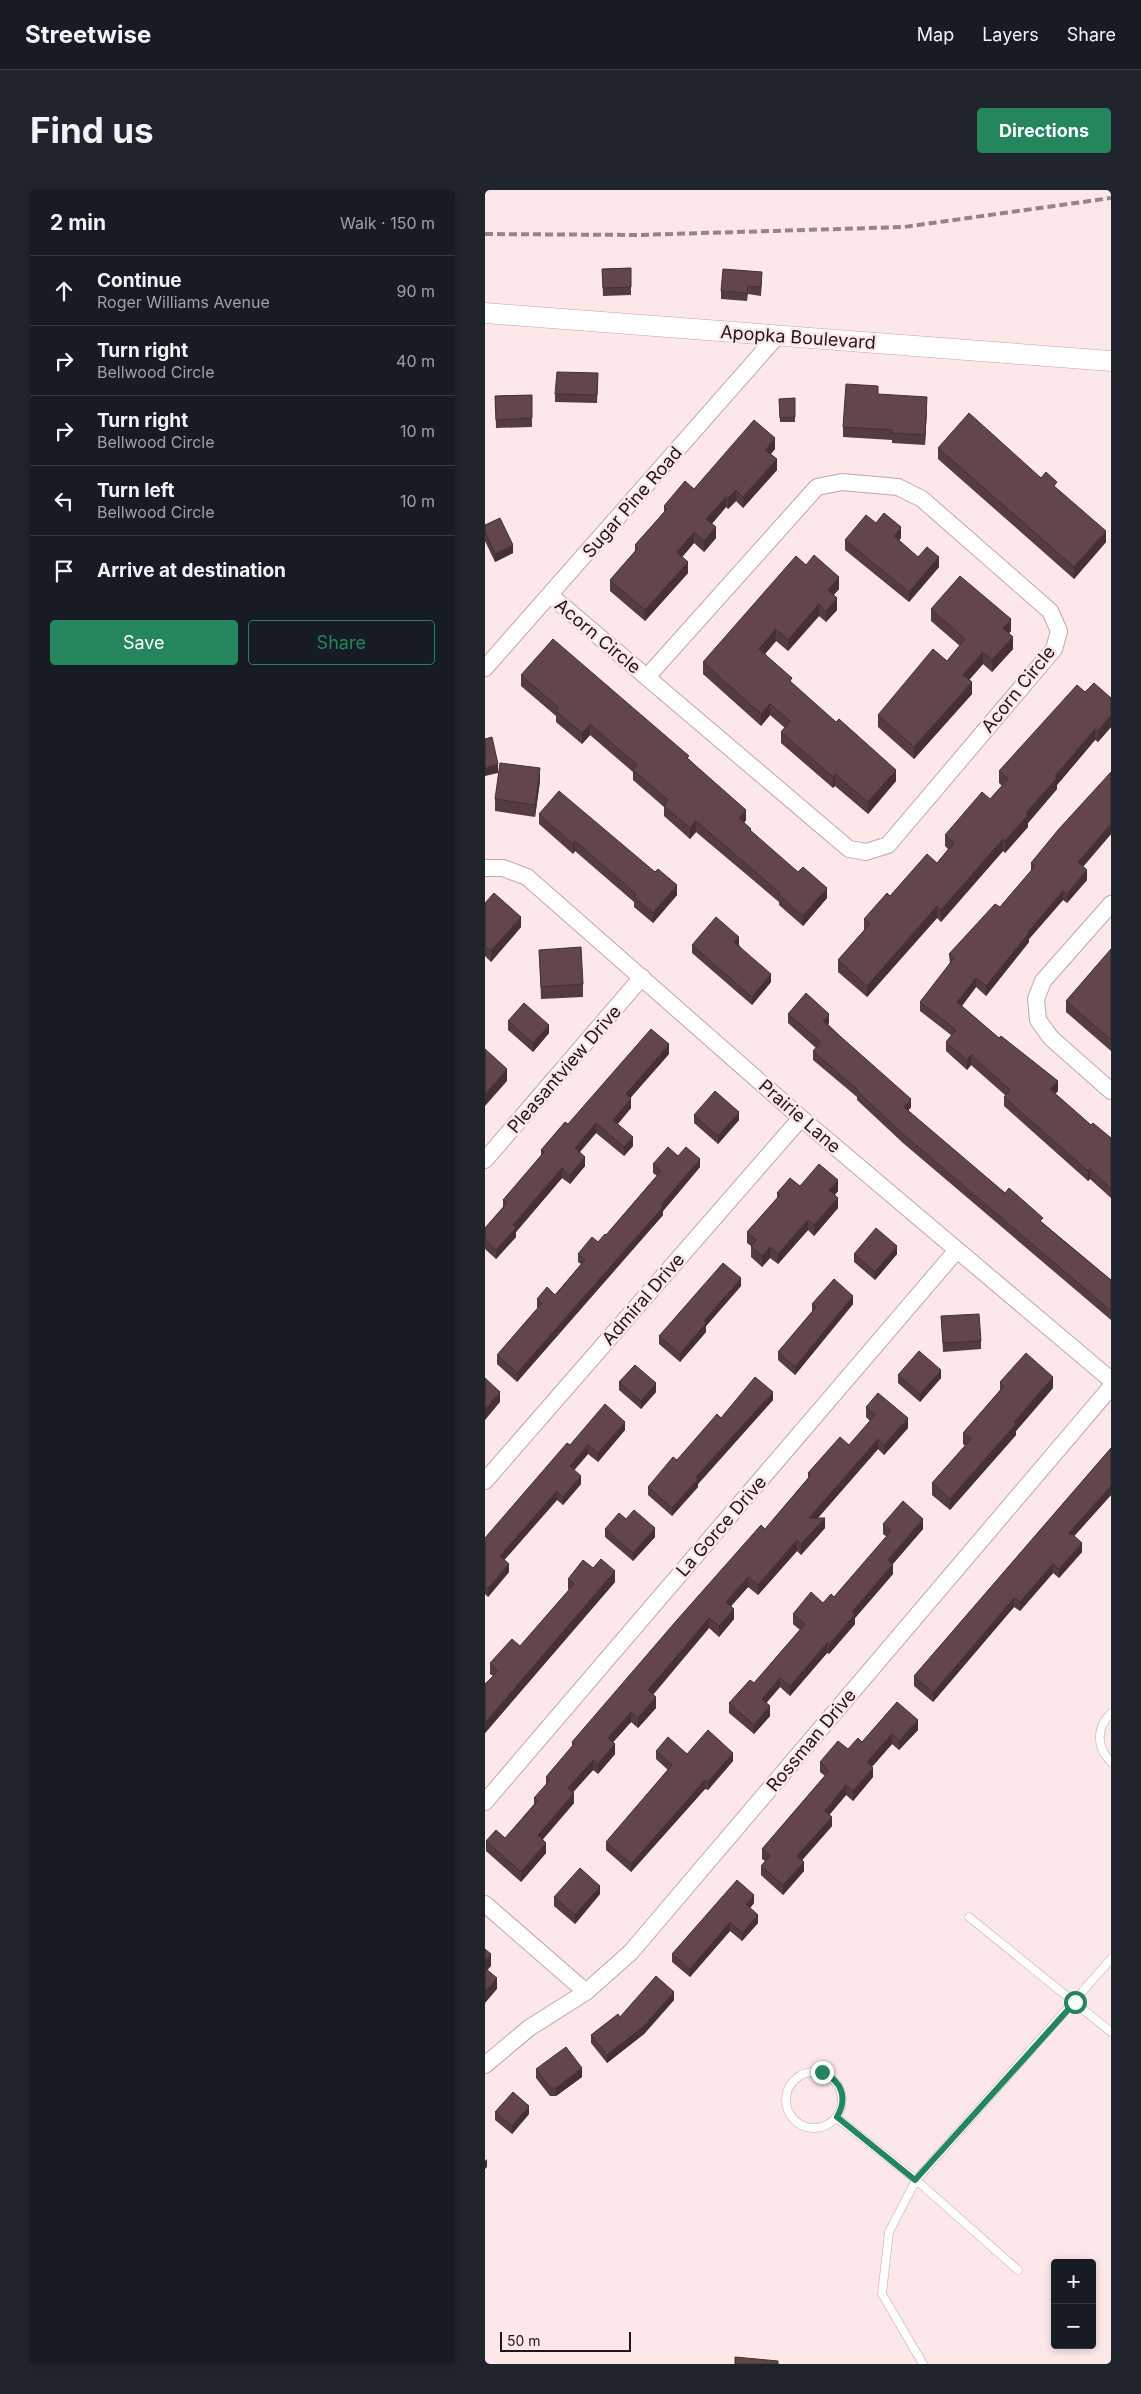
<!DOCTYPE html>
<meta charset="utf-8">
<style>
:root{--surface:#171b24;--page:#20242c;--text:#f1f3f6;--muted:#9ea1a6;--line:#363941;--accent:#25855d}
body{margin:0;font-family:Inter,sans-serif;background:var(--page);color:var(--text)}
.controls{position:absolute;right:15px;bottom:15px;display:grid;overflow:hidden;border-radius:5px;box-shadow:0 2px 8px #0003}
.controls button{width:45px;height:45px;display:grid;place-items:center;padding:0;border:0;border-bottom:1px solid var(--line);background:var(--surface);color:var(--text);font:25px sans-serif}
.scale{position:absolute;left:15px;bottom:12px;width:131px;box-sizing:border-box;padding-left:5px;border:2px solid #211617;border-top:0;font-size:14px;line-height:18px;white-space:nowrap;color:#211617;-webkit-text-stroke:4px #fce7e9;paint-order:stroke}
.stop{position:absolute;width:15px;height:15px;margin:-11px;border:4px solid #25855d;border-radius:50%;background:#fff}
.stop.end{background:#25855d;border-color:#fff;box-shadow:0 1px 5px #0008}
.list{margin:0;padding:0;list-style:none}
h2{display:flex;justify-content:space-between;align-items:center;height:65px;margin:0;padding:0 20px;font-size:21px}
h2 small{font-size:16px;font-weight:400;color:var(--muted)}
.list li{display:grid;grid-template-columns:32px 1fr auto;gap:15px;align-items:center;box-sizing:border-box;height:70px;padding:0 20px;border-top:1px solid var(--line)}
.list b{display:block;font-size:19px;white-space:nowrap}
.list p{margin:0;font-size:16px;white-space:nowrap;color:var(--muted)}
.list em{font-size:16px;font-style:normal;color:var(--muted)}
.actions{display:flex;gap:10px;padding:15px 20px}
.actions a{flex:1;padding:11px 0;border:1px solid var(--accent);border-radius:5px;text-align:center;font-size:18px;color:var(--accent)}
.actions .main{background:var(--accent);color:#fff}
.icon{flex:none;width:28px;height:28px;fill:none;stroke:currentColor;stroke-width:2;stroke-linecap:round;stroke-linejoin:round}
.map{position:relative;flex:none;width:626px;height:2174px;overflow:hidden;border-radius:5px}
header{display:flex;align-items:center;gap:30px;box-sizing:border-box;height:70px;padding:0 25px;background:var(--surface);border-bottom:1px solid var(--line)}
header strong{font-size:24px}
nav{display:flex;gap:28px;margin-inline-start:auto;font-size:18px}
.intro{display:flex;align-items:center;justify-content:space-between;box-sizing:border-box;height:120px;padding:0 30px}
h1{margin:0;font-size:35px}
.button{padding:12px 22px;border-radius:5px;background:var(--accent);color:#fff;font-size:18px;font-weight:700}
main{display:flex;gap:30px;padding:0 30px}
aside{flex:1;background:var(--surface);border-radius:5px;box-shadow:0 2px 8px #0003}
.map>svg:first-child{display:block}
</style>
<header>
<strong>Streetwise</strong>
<nav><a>Map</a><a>Layers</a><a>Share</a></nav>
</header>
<div class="intro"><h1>Find us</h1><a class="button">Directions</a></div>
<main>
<aside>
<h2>2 min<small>Walk · 150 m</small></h2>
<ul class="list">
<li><svg class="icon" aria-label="ahead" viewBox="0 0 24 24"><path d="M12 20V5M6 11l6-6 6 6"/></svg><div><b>Continue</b><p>Roger Williams Avenue</p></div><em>90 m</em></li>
<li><svg class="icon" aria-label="right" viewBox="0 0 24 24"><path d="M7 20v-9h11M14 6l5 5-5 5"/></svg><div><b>Turn right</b><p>Bellwood Circle</p></div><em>40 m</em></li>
<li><svg class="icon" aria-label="right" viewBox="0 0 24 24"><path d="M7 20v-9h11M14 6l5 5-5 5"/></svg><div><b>Turn right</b><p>Bellwood Circle</p></div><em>10 m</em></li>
<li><svg class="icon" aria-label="left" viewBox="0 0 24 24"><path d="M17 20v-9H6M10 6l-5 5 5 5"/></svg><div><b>Turn left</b><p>Bellwood Circle</p></div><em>10 m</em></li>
<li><svg class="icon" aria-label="arrive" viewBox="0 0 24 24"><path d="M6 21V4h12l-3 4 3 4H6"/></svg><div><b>Arrive at destination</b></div></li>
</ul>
<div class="actions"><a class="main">Save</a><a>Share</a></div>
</aside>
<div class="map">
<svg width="626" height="2174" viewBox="0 0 626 2174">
<rect width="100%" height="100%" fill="#fce7e9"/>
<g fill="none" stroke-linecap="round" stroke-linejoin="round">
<!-- service casing -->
<g stroke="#c5a4a8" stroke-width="9">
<path id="service" d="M626 1523C611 1538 611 1557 626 1572
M484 1727 626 1842
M301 1910a28 28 0 1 1 56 0a28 28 0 1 1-56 0Z
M351 1927 431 1990 533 2080
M438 2174 397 2104 404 2042 431 1990 626 1769"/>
</g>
<!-- minor casing -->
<g stroke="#c5a4a8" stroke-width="18">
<path id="minor" d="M65 405 364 659 381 662 403 655 569 459 574 441 565 421 437 309 413 297 357 292 332 297 162 487
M0 478 293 145
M0 678H18L42 687 316 928 626 1190
M626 714 558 791 551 809 553 830 566 848 626 901
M0 970 157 787
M0 1291 316 928
M0 1612 472 1060
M0 1714 101 1802
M0 1875 44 1838 101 1802 146 1762 626 1197"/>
</g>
<!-- tertiary casing -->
<g stroke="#c5a4a8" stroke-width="21">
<path id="tertiary" d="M0 123 626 171"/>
</g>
<!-- service -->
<use href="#service" stroke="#fff" stroke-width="8"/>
<!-- minor -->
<use href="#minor" stroke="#fff" stroke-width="16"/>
<!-- tertiary -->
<use href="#tertiary" stroke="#fff" stroke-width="20"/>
<!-- rail -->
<path stroke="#958587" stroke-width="4" stroke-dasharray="8 4" stroke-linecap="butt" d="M0 44 153 45 419 37 626 8"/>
</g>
<!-- wall -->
<path fill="#543c3f" d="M146 78V105L118 106 117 79Z
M277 90 276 106 263 104 262 111 236 109V101Z
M113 191 112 213 70 212V204Z
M393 204 442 217 440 255 407 253V250L358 247V237Z
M47 205V237L11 238 10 206Z
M310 208V232H295L294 209Z
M453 258 556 288 572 299 621 352 589 389 453 269Z
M290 259 286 264 292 280 258 318 251 311 243 319 241 317 227 334 231 348 219 362 209 353 197 367 203 383 160 431 125 401V390L150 361V355L179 322V316L209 299Z
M391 333 416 348 414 350 433 367 454 377 424 412 360 360V350Z
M0 335 28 363 10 372 0 351Z
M321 375 354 399 348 405 352 420 341 432 334 426 303 461 291 451 280 464 307 494 411 591 383 624 350 596 348 598 296 553V542L300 538 285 525 276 536 218 484V472Z
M446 419 526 441 524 443 528 459 507 482 498 474 484 490 487 504 429 569 393 537V525L462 471 475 456 446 431Z
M36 485 204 569 261 630 259 633 266 642 342 708 318 736 294 715V712L211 642 205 649 179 626V617L148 590V582L105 545 97 554 71 532V526L36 496Z
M600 502 626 508V537L613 552 610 550 572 595V599L543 633V637L520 663 518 661 456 732 452 728 382 807 353 782V770L379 740V729L405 706 452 673 463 659 460 656V645L505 609 517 596 514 593V581Z
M626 582V644L598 677 602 690 582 713 578 710 544 749V752L501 806 491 797 477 816 573 901 570 904 606 935 626 948V1008L605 989 603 991 519 916V907L520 905 486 875 482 880 461 861V852L466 845 435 821V812L465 774 464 764 515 717 546 681V673Z
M55 591 50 627 10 621V609Z
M54 624 170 682 192 705 168 733 149 717V712L90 661 88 664 54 634Z
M0 713 36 737 6 772 0 766Z
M207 755H254L286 792 267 815 207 763Z
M626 759V861L581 822V811Z
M54 760 98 794V807L56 809Z
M303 824 344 833 343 834 426 917 423 921 520 1003 558 1033 626 1090V1130L418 953 372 910V907L328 870V861L331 858 303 833Z
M23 831 64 843 48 862 23 840Z
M184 864 145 908 146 918 133 934 148 956 139 966 111 943 95 962 100 976 85 994 77 988 31 1042V1047L11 1069 0 1059V1038L18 1017V1010L56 966V960L83 934Z
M209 925 254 930 233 954 209 933Z
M193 966 215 977 178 1021V1025L32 1192 12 1174V1165L53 1118 52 1117V1109L70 1105 96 1074 93 1072V1064L113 1052 121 1045 172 986 168 983V974Z
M315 996 353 1001 350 1005 353 1018 329 1046 323 1040 293 1074 285 1068 277 1077 266 1067V1056L262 1053V1042L292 1008V1003Z
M369 1064H412L390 1090 369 1072Z
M256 1096 221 1136V1142L195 1172 174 1154V1146Z
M327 1114H368L310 1185 293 1170V1162L327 1122Z
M456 1126 496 1151V1159L458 1162Z
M413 1185 456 1188 435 1212 413 1193Z
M134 1192 171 1202 156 1219 134 1200Z
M515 1192 568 1198 531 1241V1245L465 1320 447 1305V1293L480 1256 478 1254V1243L515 1200Z
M288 1210 213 1294V1297L187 1326 163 1305V1297L236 1228Z
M381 1217 423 1238 399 1265 393 1259 333 1328 340 1338 316 1365 312 1361 273 1405 263 1397 246 1416 249 1429 234 1447 224 1438 168 1505 171 1518 153 1538 146 1532 128 1552 130 1564 113 1584 108 1580 88 1602 89 1613 58 1649 61 1663 36 1692 1 1661V1651L20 1648 49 1614V1608L61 1595V1587L87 1556V1552L280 1339 323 1288V1283L364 1255 385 1231 381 1227Z
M140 1240 113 1272 103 1264 89 1280 96 1294 78 1315 72 1310 19 1370 24 1382 3 1407 0 1404V1348L85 1255Z
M626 1258V1305L589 1346 597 1362 574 1388 568 1383 535 1421 529 1417 448 1512 429 1496V1486Z
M398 1334 438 1339 408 1374V1384L370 1428V1434L344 1464 342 1463 305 1506 295 1497 281 1513 285 1526 269 1544 244 1523V1513L269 1493 315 1440 308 1434V1424L338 1413 349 1407 402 1347 398 1344Z
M120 1339 170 1347 148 1371 120 1347Z
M108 1378 130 1392 0 1543V1494L8 1486 5 1484V1473L35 1456 84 1400 83 1399V1389Z
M412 1512 433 1540 414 1560 407 1554 387 1577 388 1587 368 1611 361 1605 344 1625 347 1636 317 1670 319 1681 298 1705 276 1685V1676L280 1671 277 1669V1659L340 1586 335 1582V1572L377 1552Z
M171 1561 202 1564 248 1571 223 1600 220 1599 146 1682 121 1660V1652L183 1580 171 1569Z
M115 1704 90 1734 69 1716V1707Z
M269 1713 265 1718 273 1733 257 1751 245 1741 205 1787 187 1772V1764Z
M189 1810 159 1844 122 1873 106 1853V1845L135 1827Z
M51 1879 97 1887 71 1906H65L51 1888Z
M10 1922 44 1924 27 1944 10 1930Z"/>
<!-- shaded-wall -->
<path fill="#453133" d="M442 207V217L440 255V245Z
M290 248V259L280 270V260Z
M292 269V280L258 318V307Z
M251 300V311L243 319V308Z
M241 307V317L221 340V329Z
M231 337V348L219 362V351Z
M416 337V348L409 356V346Z
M621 341V352L589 389V377Z
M209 342V353L192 373V362Z
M28 355V363L10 372V364Z
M454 367V377L424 412V402Z
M203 372V383L160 431V420Z
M354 387V399L343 412V400Z
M352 408V420L341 432V421Z
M334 414V426L303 461V450Z
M526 429V441L518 450V438Z
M291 439V451L274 471V459Z
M528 447V459L507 482V470Z
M498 462V474L478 497V485Z
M487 492V504L429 569V557Z
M285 514V525L276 536V524Z
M626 525V537L613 552V541Z
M105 534V545L97 554V543Z
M610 539V550L572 595V599L543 633V637L520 663V651L570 586Z
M13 574V583L0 586V578Z
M55 578V591L50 627V615Z
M411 580V591L383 624V612Z
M350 584V596L348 598V587Z
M261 620V630L254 639V628Z
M211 631V642L205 649V638Z
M626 634V644L593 682V672Z
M518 649V661L456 732V720Z
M90 651V661L88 664V654Z
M602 680V690L582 713V704Z
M192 695V705L168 733V723Z
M342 698V708L318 736V726Z
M578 701V710L544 749V752L501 806V796L543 742Z
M452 716V728L382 807V796Z
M36 727V737L6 772V761Z
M254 747V755L249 760V752Z
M286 784V792L267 815V807Z
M491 788V797L472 822V812Z
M344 824V833L338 840V831Z
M64 835V843L48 862V853Z
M184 854V864L141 913V904Z
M486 865V875L482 880V870Z
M22 879V891L0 916V904Z
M573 891V901L565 909V899Z
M146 909V918L128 939V930Z
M426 909V917L419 926V917Z
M254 922V930L233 954V946Z
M111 933V943L90 967V958Z
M148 947V956L139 966V957Z
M100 967V976L85 994V985Z
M215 969V977L178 1021V1025L32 1192V1183Z
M77 978V988L31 1042V1047L11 1069V1060L28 1035Z
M605 979V989L603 991V981Z
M353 990V1001L344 1011V1000Z
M353 1008V1018L329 1046V1035Z
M323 1030V1040L293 1074V1064Z
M412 1056V1064L390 1090V1082Z
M285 1057V1068L277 1077V1066Z
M256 1088V1096L221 1136V1142L195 1172V1164L219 1131Z
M368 1106V1114L310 1185V1177Z
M456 1180V1188L435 1212V1204Z
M568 1187V1198L531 1241V1245L465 1320V1309Z
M171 1193V1202L156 1219V1211Z
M15 1202V1212L0 1230V1219Z
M288 1202V1210L213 1294V1297L187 1326V1318L211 1287Z
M423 1228V1238L399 1265V1255Z
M140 1232V1240L113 1272V1263Z
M393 1249V1259L324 1338V1328Z
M103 1255V1264L85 1285V1276Z
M96 1286V1294L78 1315V1307Z
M626 1296V1305L583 1353V1344Z
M72 1301V1310L15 1375V1366Z
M340 1328V1338L316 1365V1354Z
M438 1329V1339L403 1379V1370Z
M170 1338V1347L148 1371V1363Z
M312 1350V1361L273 1405V1395Z
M597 1353V1362L574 1388V1379Z
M24 1374V1382L3 1407V1398Z
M408 1374V1384L370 1428V1434L344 1464V1455L367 1422Z
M568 1374V1383L535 1421V1412Z
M130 1381V1392L0 1543V1533Z
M263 1387V1397L241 1422V1412Z
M529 1408V1417L448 1512V1503Z
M249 1419V1429L234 1447V1436Z
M224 1428V1438L163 1510V1500Z
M342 1453V1463L305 1506V1496Z
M295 1488V1497L277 1518V1509Z
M171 1507V1518L153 1538V1528Z
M285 1516V1526L269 1544V1535Z
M146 1522V1532L123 1558V1548Z
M433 1530V1540L414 1560V1551Z
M407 1544V1554L382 1582V1572Z
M130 1554V1564L113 1584V1574Z
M248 1563V1571L223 1600V1592Z
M108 1570V1580L83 1608V1598Z
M388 1578V1587L368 1611V1601Z
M220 1590V1599L146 1682V1674Z
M361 1595V1605L340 1630V1621Z
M89 1603V1613L53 1655V1645Z
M347 1627V1636L312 1676V1666Z
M61 1653V1663L36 1692V1682Z
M319 1672V1681L298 1705V1695Z
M115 1696V1704L90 1734V1725Z
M269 1705V1713L261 1723V1714Z
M273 1725V1733L257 1751V1743Z
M245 1732V1741L205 1787V1779Z
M6 1764V1776L0 1783V1771Z
M12 1788V1799L0 1813V1801Z
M189 1802V1810L159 1844 122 1873V1865Z
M97 1878V1887L71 1906V1898Z
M44 1916V1924L27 1944V1936Z
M2 1969V1977L0 1979V1971Z"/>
<!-- building -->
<path fill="#624649" stroke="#453133" d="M146 78V97L118 98 117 79Z
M238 79 277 82 276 97 263 96 262 103 236 101Z
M72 182 113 183 112 205 70 204Z
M361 194 393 196V204L442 207 440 245 407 243V240L358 237Z
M47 205V228L11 230 10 206Z
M310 208V227L295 228 294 209Z
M484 223 556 288 561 282 572 292 569 296 621 341 589 377 453 258Z
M269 230 290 248 280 260 292 269 258 307 251 300 243 308 241 307 221 329 231 337 219 351 209 342 192 362 203 372 160 420 125 390 153 358 150 355 182 319 179 316 200 291 209 299Z
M399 323 416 337 409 346 433 367 442 357 454 367 424 402 360 350 381 325 391 333Z
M15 328 28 355 10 364 0 342V335Z
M329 365 354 387 343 400 352 408 341 421 334 414 303 450 291 439 274 459 307 488 305 491 351 532 354 529 411 580 383 612 350 584 348 587 296 542 305 531 285 514 276 524 218 472 311 366 321 375Z
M475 386 526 429 518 438 528 447 507 470 498 462 478 485 487 492 429 557 393 525 448 459 462 471 480 449 446 419Z
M68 449 204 566 202 568 261 620 254 628 266 639 265 640 313 682 318 677 342 698 318 726 294 705 295 703 211 631 205 638 179 616 183 610 148 580 152 575 105 534 97 543 71 521 74 518 36 485Z
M609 493 626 508V525L613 541 610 539 570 586 572 588 541 623 543 625 520 651 518 649 456 720 452 716 382 796 353 770 385 734 379 729 402 703 405 706 442 664 452 673 469 653 460 645 497 602 505 609 523 589 514 581 592 495 600 502Z
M7 547 13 574 0 578V549Z
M15 573 55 578 50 615 10 609Z
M626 582V634L593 672 602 680 582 704 578 701 543 742 544 743 501 796 491 788 472 812 514 848 516 846 573 891 565 899 606 935 608 933 626 948V999L605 979 603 981 519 907 525 900 486 865 482 870 461 852 471 840 435 812 469 768 464 764 510 714 515 717 550 676 546 673 573 640Z
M74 601 170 682 173 679 192 695 168 723 149 707 151 704 90 651 88 654 54 624Z
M9 703 36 727 6 761 0 755V713Z
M231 727 254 747 249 752 286 784 267 807 207 755Z
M96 757 98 794 56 797 54 760Z
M626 759V850L581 811Z
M321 803 344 824 338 831 426 909 419 917 520 1003 524 998 558 1028 555 1031 626 1090V1121L418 944 372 901 373 900 328 861 336 852 303 824Z
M39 813 64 835 48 853 23 831Z
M166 839 184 854 141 904 146 909 128 930 148 947 139 957 111 933 90 958 100 967 85 985 77 978 28 1035 31 1038 11 1060 0 1050V1038L22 1013 18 1010 59 962 56 960 80 932 83 934Z
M0 859 22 879 0 904Z
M230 901 254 922 233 946 209 925Z
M183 957 193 966 201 957 215 969 176 1015 178 1017 32 1183 12 1165 57 1113 52 1109 62 1097 70 1105 100 1070 93 1064 107 1047 113 1052 120 1044 121 1045 176 981 168 974Z
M334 974 353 990 344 1000 353 1008 329 1035 323 1030 293 1064 285 1057 277 1066 266 1056 271 1050 262 1042 295 1005 292 1003 305 988 315 996Z
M391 1038 412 1056 390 1082 369 1064Z
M238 1073 256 1088 219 1131 221 1133 195 1164 174 1146Z
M349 1089 368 1106 310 1177 293 1162 331 1117 327 1114Z
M494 1124 496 1151 458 1153 456 1126Z
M434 1161 456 1180 435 1204 413 1185Z
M541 1163 568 1187 529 1232 531 1234 465 1309 447 1293 486 1249 478 1243 519 1196 515 1192Z
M150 1175 171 1193 156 1211 134 1192Z
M270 1187 288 1202 211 1287 213 1289 187 1318 163 1297 188 1267 192 1270 232 1224 236 1228Z
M0 1188 15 1202 0 1219Z
M393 1203 423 1228 399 1255 393 1249 324 1328H340L316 1354 312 1350 273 1395 263 1387 241 1412 249 1419 234 1436 224 1428 163 1500 171 1507 153 1528 146 1522 123 1548 130 1554 113 1574 108 1570 83 1598 89 1603 53 1645 61 1653 36 1682 1 1651 11 1640 20 1648 53 1611 49 1608 65 1590 61 1587 89 1554 87 1552 192 1430 276 1335 280 1339 326 1285 323 1283 355 1247 364 1255 390 1225 381 1217Z
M120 1214 140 1232 113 1263 103 1255 85 1276 96 1286 78 1307 72 1301 15 1366 24 1374 3 1398 0 1396V1348L82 1253 85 1255Z
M626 1258V1296L583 1344H587L597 1353 574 1379 568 1374 535 1412 529 1408 448 1503 429 1486Z
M418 1311 438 1329 403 1370 408 1374 367 1422 370 1424 344 1455 342 1453 305 1496 295 1488 277 1509 285 1516 269 1535 244 1513 265 1490 269 1493 320 1434 308 1424 326 1402 338 1413 346 1404 349 1407 406 1341 398 1334Z
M149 1320 170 1338 148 1363 120 1339 134 1323 141 1329Z
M116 1369 130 1381 0 1533V1494L13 1481 5 1473 27 1449 35 1456 89 1394 83 1389 98 1370 108 1378Z
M412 1512 433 1530 414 1551 407 1544 382 1572 388 1578 368 1601 361 1595 340 1621 347 1627 312 1666 319 1672 298 1695 276 1676 285 1666 277 1659 344 1581 335 1572 353 1551 363 1559 373 1548 377 1552Z
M223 1540 248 1563 223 1592 220 1590 146 1674 121 1652 187 1575 171 1561 183 1547 202 1564Z
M95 1678 115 1696 90 1725 69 1707Z
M252 1690 269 1705 261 1714 273 1725 257 1743 245 1732 205 1779 187 1764Z
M0 1759 6 1764 0 1771Z
M0 1778 12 1788 0 1801Z
M171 1786 189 1802 159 1836 122 1865 106 1845 133 1824 135 1827Z
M81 1857 97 1878 71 1898H65L51 1879Z
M28 1902 44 1916 27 1936 10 1922Z
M250 2167 293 2171V2174H250Z"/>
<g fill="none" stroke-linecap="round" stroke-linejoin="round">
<!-- route -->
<path stroke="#25855d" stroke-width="6" d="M337 1882C357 1891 363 1908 352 1927L430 1990 590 1812"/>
</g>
<g text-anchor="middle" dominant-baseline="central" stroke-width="5" stroke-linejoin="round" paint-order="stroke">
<!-- street labels -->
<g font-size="18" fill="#211617" stroke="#fce7e9">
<text transform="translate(313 147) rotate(4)">Apopka Boulevard</text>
<text transform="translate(147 312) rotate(-49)">Sugar Pine Road</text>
<text transform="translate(113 446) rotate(40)">Acorn Circle</text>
<text transform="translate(533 499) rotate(-51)">Acorn Circle</text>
<text transform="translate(79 879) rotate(-49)">Pleasantview Drive</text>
<text transform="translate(315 926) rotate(41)">Prairie Lane</text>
<text transform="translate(158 1109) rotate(-49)">Admiral Drive</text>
<text transform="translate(236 1336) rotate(-49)">La Gorce Drive</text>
<text transform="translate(326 1550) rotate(-50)">Rossman Drive</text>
</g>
</g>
</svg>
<div class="controls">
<button>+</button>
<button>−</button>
</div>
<div class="scale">50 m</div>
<div class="stop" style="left:590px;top:1812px"></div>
<div class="stop end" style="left:337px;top:1882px"></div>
</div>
</main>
